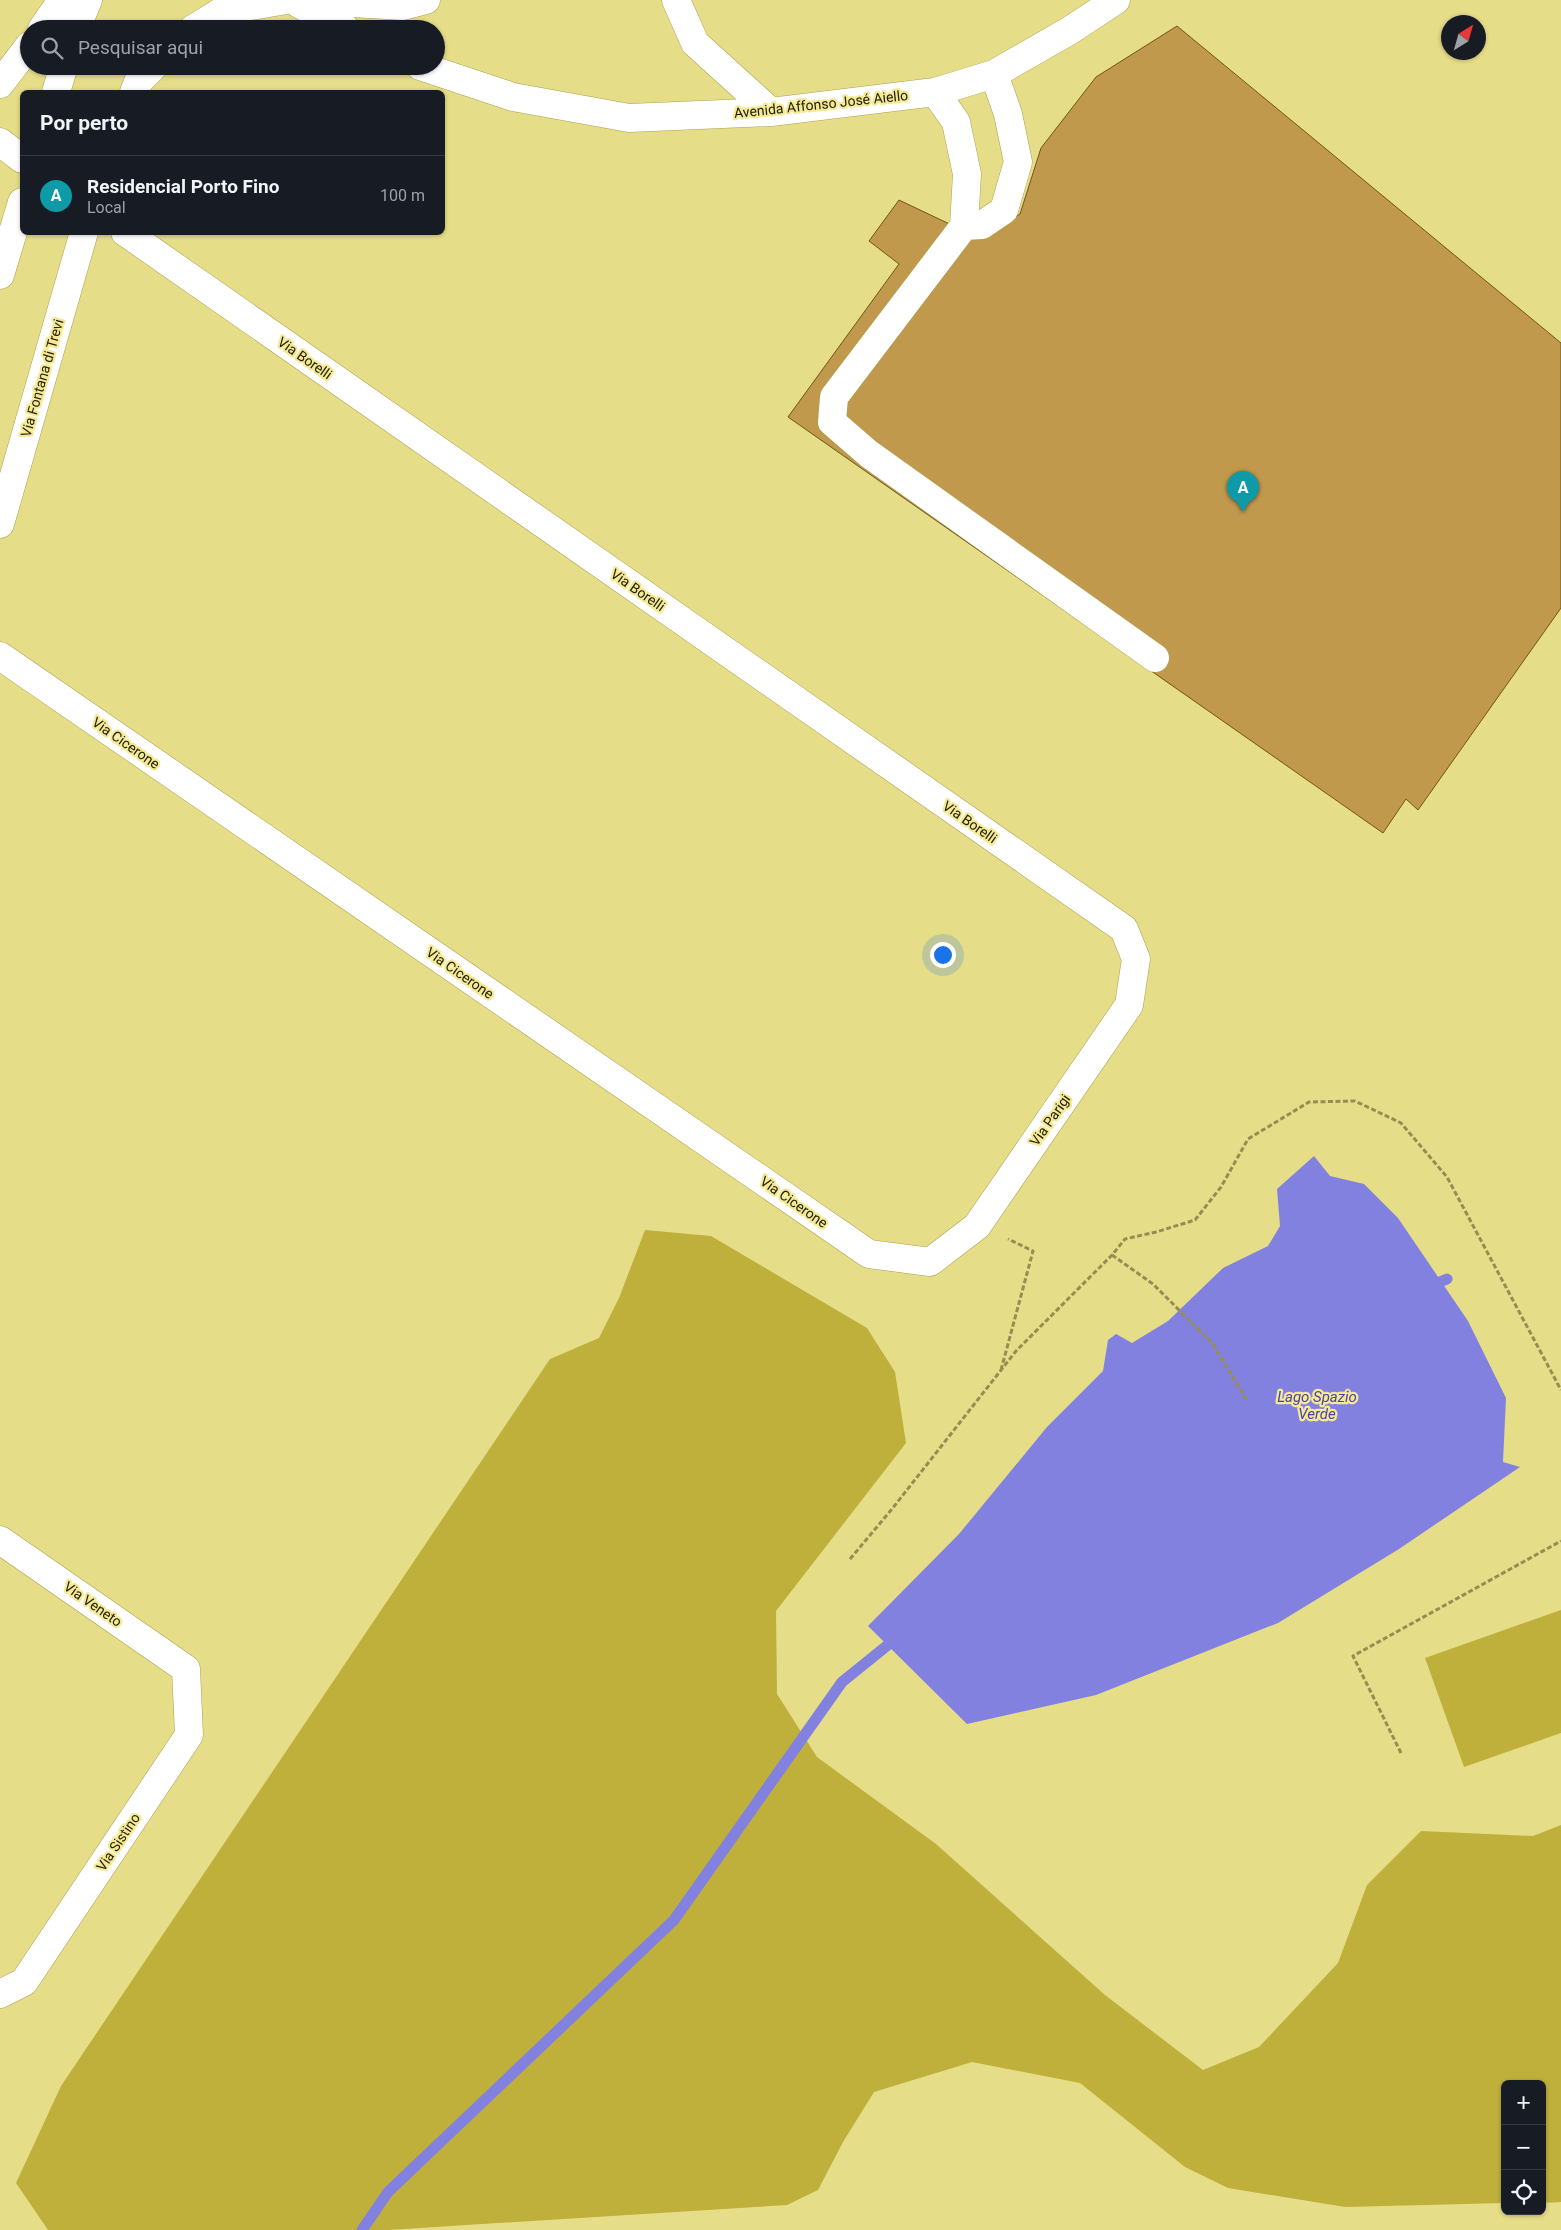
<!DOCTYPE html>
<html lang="pt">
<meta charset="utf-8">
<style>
:root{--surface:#171b24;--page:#20242c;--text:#f1f3f6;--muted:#9ea1a6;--line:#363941;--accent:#aeaae1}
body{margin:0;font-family:Roboto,sans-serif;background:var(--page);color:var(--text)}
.controls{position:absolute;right:15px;bottom:15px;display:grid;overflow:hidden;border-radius:8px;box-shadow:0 1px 4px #0004}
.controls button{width:45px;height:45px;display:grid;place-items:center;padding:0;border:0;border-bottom:1px solid var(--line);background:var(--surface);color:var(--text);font:25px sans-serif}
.compass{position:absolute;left:1441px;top:15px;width:45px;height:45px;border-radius:50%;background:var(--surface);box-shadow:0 1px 4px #0004;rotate:37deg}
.you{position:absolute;left:942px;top:954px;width:18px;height:18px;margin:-12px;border:4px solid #fff;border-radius:50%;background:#1a73e8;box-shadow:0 0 0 8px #1a73e833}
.badge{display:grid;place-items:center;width:32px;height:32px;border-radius:50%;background:var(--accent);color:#fff;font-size:16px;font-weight:700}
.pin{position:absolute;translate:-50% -41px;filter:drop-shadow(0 1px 2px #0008)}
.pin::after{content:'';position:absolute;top:26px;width:18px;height:15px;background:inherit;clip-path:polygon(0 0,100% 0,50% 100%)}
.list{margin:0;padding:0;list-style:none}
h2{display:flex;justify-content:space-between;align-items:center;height:65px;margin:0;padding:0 20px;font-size:21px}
h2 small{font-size:16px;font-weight:400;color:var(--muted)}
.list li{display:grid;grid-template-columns:32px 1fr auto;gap:15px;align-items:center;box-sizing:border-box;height:80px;padding:0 20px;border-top:1px solid var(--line)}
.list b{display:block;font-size:19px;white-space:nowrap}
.list p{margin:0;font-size:16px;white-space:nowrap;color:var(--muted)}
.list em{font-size:16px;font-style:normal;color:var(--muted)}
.icon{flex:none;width:28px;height:28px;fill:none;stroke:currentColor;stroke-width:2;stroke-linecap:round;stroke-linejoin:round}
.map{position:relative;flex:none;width:1561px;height:2230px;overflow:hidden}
.search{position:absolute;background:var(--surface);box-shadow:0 1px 4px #0004;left:20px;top:20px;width:425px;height:55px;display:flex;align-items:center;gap:12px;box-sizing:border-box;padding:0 18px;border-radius:28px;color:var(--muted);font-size:19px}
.panel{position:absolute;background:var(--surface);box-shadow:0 1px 4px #0004;left:20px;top:90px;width:425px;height:145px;border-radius:8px}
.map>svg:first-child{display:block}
</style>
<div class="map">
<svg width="1561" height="2230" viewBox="0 0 1561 2230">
<rect width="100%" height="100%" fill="#e6dd89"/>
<!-- green -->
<path fill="#beb03b" d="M645 1230 711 1236 867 1328 895 1372 906 1443 776 1611 777 1694 817 1757 936 1844 1105 1995 1203 2070 1259 2047 1338 1963 1367 1885 1421 1831 1533 1836 1561 1825V2202L1542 2203V2084H1505V2203L1345 2207 1228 2188 1185 2167 1080 2083 972 2062 874 2092 843 2142 818 2190 787 2205 388 2230H48L16 2183 61 2086 550 1359 599 1338 619 1298Z
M1561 1610V1733L1464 1767 1425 1658Z"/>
<!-- water -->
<path fill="#8381df" d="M1314 1156 1330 1176 1364 1184 1398 1218 1468 1321 1506 1398 1503 1462 1520 1467 1399 1549 1278 1623 1096 1695 967 1724 868 1626 959 1534 1047 1427 1103 1371 1108 1340 1116 1334 1132 1343 1168 1321 1223 1268 1268 1246 1280 1226 1277 1189Z"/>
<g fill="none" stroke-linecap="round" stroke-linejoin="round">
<!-- stream -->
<path stroke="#8381df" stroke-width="11" d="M1428 1287 1447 1279
M362 2230 388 2192 674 1920 842 1682 899 1636"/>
</g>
<!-- building -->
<path fill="#c0994d" stroke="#715518" d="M1177 26 1561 343V608L1418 810 1406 799 1383 833 788 417 899 264 869 241 899 200 981 239 1020 214 1041 148 1096 77Z"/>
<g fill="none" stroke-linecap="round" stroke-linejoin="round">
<!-- minor casing -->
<g stroke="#aba14e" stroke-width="29">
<path id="minor" d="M302 0 403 6 426 0
M676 0 695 43 771 112
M299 4 346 29
M42 29 62 0
M76 29 88 0
M193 29 222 11 286 0
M420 66 513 97 629 118 771 112 935 92 994 74 1069 31 1116 0
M0 84 29 46
M56 92 64 66
M134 92 138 82 154 66
M935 92 956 122 967 174 964 226 834 397 832 422 869 454 1155 658
M0 142 22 159
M964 226 982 225 1004 210 1018 162 1008 114 994 74
M0 275 22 202
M0 524 84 232
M0 656 869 1254 930 1262 977 1226 1129 1005 1136 959 1124 929 125 232
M0 1540 186 1669 189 1735 24 1982 0 1994"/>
</g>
<!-- path -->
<path stroke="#958e51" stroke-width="3" stroke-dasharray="5 2.5" stroke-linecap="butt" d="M1112 1255 1153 1284 1213 1344 1247 1401
M1001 1370 1033 1251 1008 1239
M850 1559 892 1509 1016 1351 1112 1255 1125 1239 1156 1232 1195 1220 1221 1187 1248 1139 1309 1102 1355 1101 1401 1123 1447 1177 1561 1390
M1401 1753 1353 1656 1561 1541"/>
<!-- minor -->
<use href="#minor" stroke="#fff" stroke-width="28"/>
</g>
<g text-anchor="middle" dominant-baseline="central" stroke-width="4.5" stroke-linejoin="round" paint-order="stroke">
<!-- street labels -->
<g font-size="14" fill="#201c00" stroke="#f4ea96">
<text transform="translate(821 104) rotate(-6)">Avenida Affonso José Aiello</text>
<text transform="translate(305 358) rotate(35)">Via Borelli</text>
<text transform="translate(42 378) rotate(-74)">Via Fontana di Trevi</text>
<text transform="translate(638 590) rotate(35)">Via Borelli</text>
<text transform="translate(126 743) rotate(35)">Via Cicerone</text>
<text transform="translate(970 822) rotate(35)">Via Borelli</text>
<text transform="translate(460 973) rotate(35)">Via Cicerone</text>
<text transform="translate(1050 1120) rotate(-55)">Via Parigi</text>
<text transform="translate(794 1202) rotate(35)">Via Cicerone</text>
<text transform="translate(93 1604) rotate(35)">Via Veneto</text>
<text transform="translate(118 1842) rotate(-56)">Via Sistino</text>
</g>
<!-- water labels -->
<g font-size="15" font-style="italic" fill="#4c40ad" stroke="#f4ea96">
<text x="1317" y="1397">Lago Spazio<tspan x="1317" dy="17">Verde</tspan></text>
</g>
</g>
</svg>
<div class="controls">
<button>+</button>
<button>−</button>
<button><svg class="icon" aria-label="locate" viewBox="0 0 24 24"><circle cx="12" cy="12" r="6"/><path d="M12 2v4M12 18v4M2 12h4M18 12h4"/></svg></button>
</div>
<svg class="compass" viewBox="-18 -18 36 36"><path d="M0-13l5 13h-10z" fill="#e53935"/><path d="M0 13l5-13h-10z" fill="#9ea1a6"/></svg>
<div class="you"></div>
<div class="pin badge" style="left:1243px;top:512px;background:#0f9aa8">A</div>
<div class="search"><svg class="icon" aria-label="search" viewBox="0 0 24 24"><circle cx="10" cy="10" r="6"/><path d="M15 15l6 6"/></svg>Pesquisar aqui</div>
<section class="panel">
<h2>Por perto<small></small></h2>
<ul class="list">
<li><span class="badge" style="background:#0f9aa8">A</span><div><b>Residencial Porto Fino</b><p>Local</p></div><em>100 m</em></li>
</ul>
</section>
</div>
